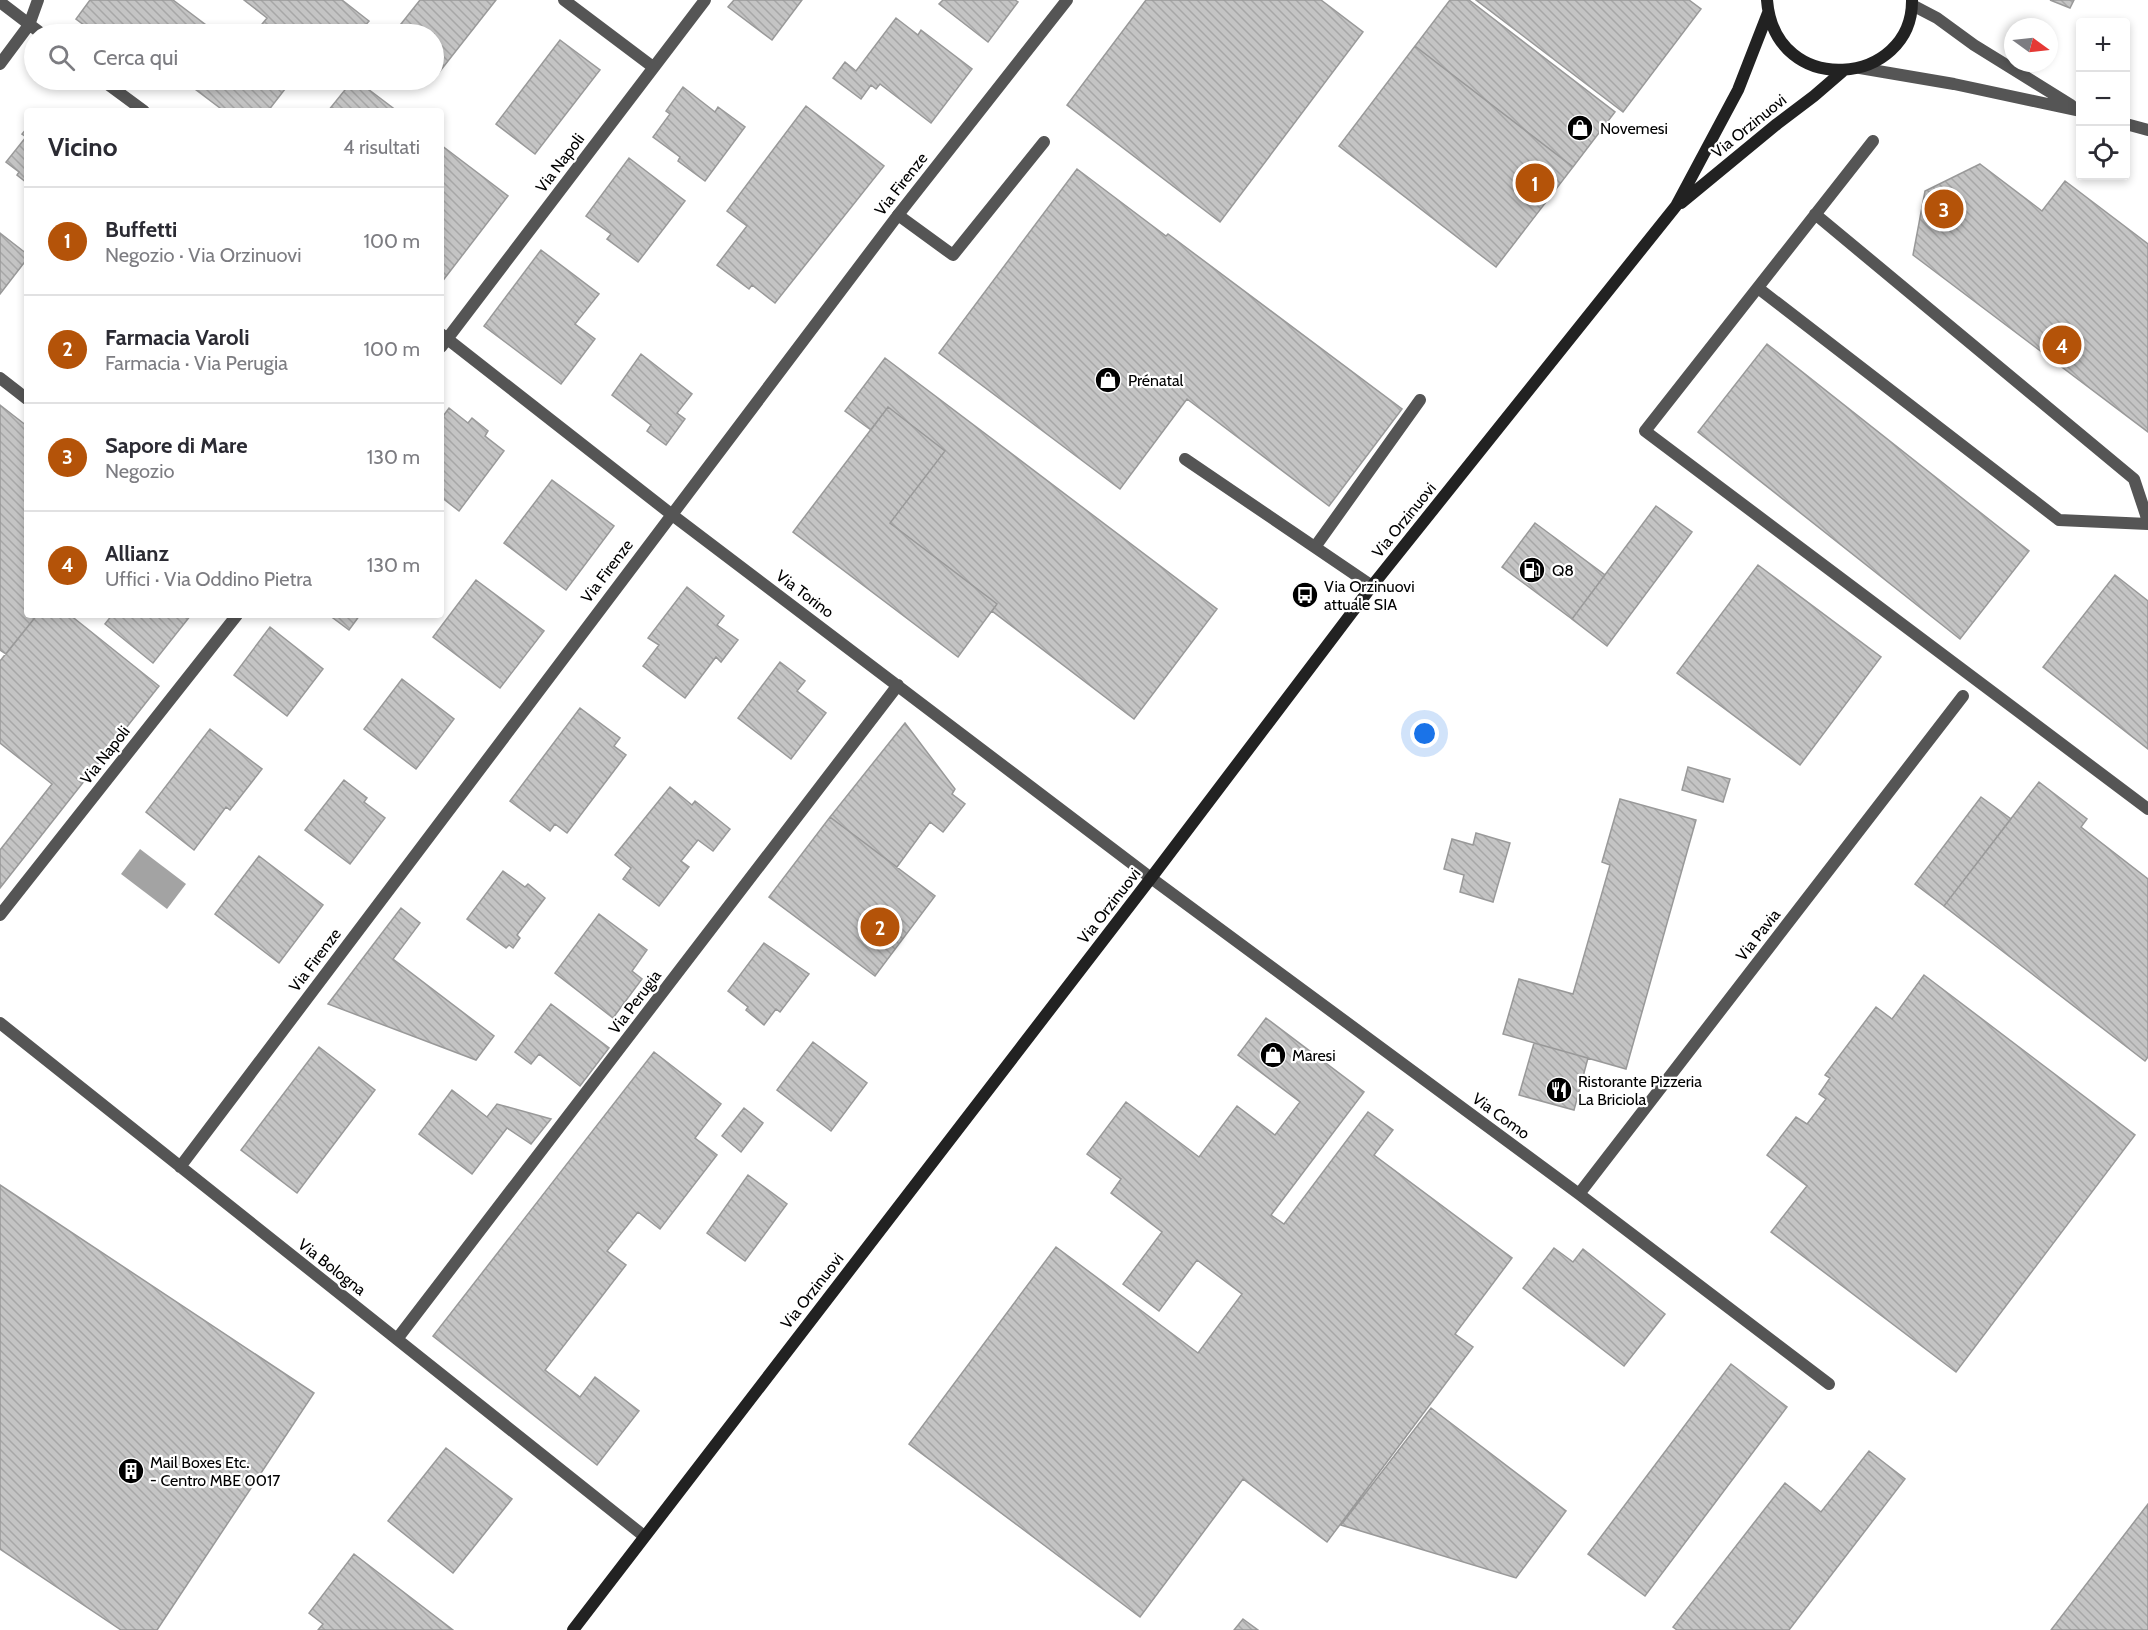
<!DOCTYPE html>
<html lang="it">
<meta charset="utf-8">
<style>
:root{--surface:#fff;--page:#f7f7f7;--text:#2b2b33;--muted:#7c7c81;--line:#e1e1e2;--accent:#b45309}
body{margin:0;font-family:Cabin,sans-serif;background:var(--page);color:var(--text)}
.controls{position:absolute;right:18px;top:18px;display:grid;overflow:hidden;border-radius:6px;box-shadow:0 3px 9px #0003}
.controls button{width:54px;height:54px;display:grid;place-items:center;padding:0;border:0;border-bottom:2px solid var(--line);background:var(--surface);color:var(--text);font:30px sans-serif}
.compass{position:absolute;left:2004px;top:18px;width:54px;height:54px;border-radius:50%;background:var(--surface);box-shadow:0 3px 9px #0003;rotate:105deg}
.you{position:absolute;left:1425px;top:734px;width:21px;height:21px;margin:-15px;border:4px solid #fff;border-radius:50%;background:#1a73e8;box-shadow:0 0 0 9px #1a73e833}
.badge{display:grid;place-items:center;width:39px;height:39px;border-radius:50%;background:var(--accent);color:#fff;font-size:20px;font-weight:700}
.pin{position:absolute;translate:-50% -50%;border:3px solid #fff;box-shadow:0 2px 6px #0006}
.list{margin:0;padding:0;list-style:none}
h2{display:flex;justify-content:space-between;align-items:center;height:78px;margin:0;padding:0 24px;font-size:26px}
h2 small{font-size:20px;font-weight:400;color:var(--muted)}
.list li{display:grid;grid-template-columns:39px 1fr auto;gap:18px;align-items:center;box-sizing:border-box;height:108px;padding:0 24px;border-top:2px solid var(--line)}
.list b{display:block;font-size:22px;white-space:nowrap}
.list p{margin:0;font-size:20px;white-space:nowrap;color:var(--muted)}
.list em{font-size:20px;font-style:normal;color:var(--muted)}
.icon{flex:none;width:33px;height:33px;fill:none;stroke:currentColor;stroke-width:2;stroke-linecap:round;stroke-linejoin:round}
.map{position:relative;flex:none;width:2148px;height:1630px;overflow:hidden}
.search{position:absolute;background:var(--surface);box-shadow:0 3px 9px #0003;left:24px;top:24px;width:420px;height:66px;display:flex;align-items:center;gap:15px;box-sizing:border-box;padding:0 21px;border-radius:33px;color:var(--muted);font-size:22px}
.panel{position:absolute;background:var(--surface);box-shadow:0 3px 9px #0003;left:24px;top:108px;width:420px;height:510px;border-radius:6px}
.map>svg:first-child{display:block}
</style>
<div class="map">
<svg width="2148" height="1630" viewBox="0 0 2148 1630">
<defs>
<pattern id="building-back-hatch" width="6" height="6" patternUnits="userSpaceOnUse" patternTransform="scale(1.5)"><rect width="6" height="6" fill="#c4c4c4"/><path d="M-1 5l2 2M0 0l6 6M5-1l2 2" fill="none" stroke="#a7a7a7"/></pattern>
</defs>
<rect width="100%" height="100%" fill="#fff"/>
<!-- water -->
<path fill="#a3a3a3" d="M140 849 186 884 167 909 121 874Z"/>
<!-- building -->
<path fill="url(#building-back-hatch)" stroke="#999" stroke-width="1.5" d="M90 0H173L218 34H96L76 19Z
M244 0H342L369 21 358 34H254L267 18Z
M420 0H496L437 75 434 73V34H393Z
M734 0H802L772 40 728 7Z
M943 0H1015L1018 2 988 42 939 4Z
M1146 0H1321L1363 32 1220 222 1067 105Z
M1450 0H1469L1615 112 1573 167 1415 46Z
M1476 0H1689L1701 9 1623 112Z
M2050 0H2074L2070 8Z
M896 18 918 35 921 30 972 69 931 123 880 84 876 89 871 85 861 99 833 78 845 62 856 71Z
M560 40 600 70 535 154 496 124Z
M1415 46 1573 167 1496 267 1339 146Z
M183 80H292L268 111H224Z
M353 80H356L397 111H328Z
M683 87 715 112 718 107 745 127 705 181 678 161 680 157 653 137 670 114 666 111Z
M806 106 884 166 775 303 752 285 749 289 717 265 747 226 727 211Z
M27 128V183L17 175 19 172 6 162 26 137 22 134Z
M441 145 508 196 441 283Z
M629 158 685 201 638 262 607 239 611 234 586 216Z
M1980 164 2042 211 2065 181 2148 244V432L1913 255 1925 191Z
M1077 169 1166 236 1168 234 1402 409 1329 506 1187 399 1120 489 939 353Z
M0 233 27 254V259L0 294Z
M541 250 599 294 575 324 595 339 561 384 484 326Z
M1767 344 2029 551 1960 639 1698 432Z
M641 354 692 394 677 413 685 419 666 445 647 431 651 425 612 395Z
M885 358 1217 609 1134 719 992 611 997 604 890 523 945 451 888 407 871 430 845 411Z
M0 405 27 426V615H37L6 654 0 650Z
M888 407 945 451 890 523 997 604 958 657 793 532Z
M449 408 468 423 472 418 488 431 485 436 504 451 459 511 441 497V419Z
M552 480 614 526 566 590 504 543Z
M1656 506 1692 532 1607 646 1572 619Z
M1535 523 1605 575 1572 619 1502 567Z
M1758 565 1881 657 1800 765 1677 673Z
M2115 575 2148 601V749L2043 667Z
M476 580 544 631 500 688 433 637Z
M687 587 724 616 717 625 738 640 721 662 716 657 685 698 643 666 659 645 648 638Z
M37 615H70L159 686 0 888V850L52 784 0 743V661Z
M112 615H191L153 663 105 624Z
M329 615H360L349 630Z
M270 627 323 669 287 716 234 675Z
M780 662 805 681 797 691 826 713 791 759 738 718Z
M402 679 454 719 416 769 364 729Z
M580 708 620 738 614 746 626 755 567 833 555 824 550 831 510 801Z
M905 723 955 789 952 794 965 804 943 832 930 822 897 867 830 817Z
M210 729 262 769 230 810 226 807 194 850 146 812Z
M1688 767 1730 779 1723 802 1682 790Z
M344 780 367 798 364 802 385 818 350 864 305 830Z
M2039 782 2087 819 2081 827 2148 879V1057L2145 1061 1944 906Z
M670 787 692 805 695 801 730 829 713 851 698 840 681 861 689 867 659 906 623 879 631 868 615 855Z
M1981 797 2011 819 1944 906 1915 884Z
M1620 799 1696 820 1626 1069 1503 1034 1519 979 1573 994 1610 865 1602 862Z
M830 817 935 896 875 976 769 897Z
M1476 833 1510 843 1493 902 1460 892 1464 875 1444 869 1452 839 1473 845Z
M259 856 323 905 279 963 215 914Z
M503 871 525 887 528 884 545 898 517 935 520 938 513 948 509 945 506 948 467 919Z
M401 908 420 923 393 959 494 1036 476 1060 328 1004Z
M599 914 647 950 632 971 642 979 613 1018 555 973Z
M764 943 809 974 780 1012 776 1009 764 1025 746 1010 748 1007 728 991Z
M1924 975 2135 1135 1956 1372 1771 1232 1807 1186 1767 1155 1796 1117 1807 1124 1826 1099 1819 1094 1830 1078 1825 1075 1876 1007 1892 1019Z
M551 1004 609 1048 580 1086 539 1054 531 1064 515 1052Z
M1266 1018 1364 1092 1271 1215 1284 1224 1368 1112 1393 1130 1374 1155 1512 1258 1455 1334 1473 1347 1327 1542 1243 1479 1140 1617 909 1444 1056 1247 1198 1353 1242 1294 1197 1260 1159 1311 1123 1284 1162 1232 1111 1193 1121 1179 1087 1154 1126 1102 1199 1157 1237 1106 1275 1135 1300 1102 1238 1055Z
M813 1042 867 1083 831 1131 777 1090Z
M1534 1043 1588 1058 1574 1110 1519 1095Z
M319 1047 375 1090 297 1193 241 1150Z
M654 1052 721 1104 695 1138 717 1155 660 1229 638 1212 607 1251 626 1265 545 1370 580 1397 595 1377 639 1411 597 1465 433 1336Z
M452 1090 487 1117 497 1104 551 1119 531 1144 507 1128 472 1174 419 1134Z
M744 1108 763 1123 741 1152 722 1136Z
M748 1175 787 1204 745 1261 707 1233Z
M0 1185 314 1393 157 1630H121L0 1549Z
M1554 1248 1573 1262 1583 1249 1665 1314 1624 1366 1523 1288Z
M1731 1364 1787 1407 1645 1596 1588 1554Z
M1431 1408 1566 1511 1516 1578 1341 1525Z
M446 1448 512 1499 453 1573 388 1521Z
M1869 1451 1905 1479 1789 1630H1677L1673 1627 1785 1483 1821 1512Z
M2148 1504V1630H2051Z
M354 1554 453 1630H318L323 1624 309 1613Z
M1243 1619 1258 1630H1234Z"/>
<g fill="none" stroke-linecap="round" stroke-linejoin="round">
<!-- service -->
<path stroke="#555" stroke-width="12" d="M1873 141 1645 431 2148 809
M1815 214 2134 479 2148 521
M898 215 953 255 1044 142
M1758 288 2059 520 2148 524
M1185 459 1372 586
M1315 547 1420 400"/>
<!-- minor -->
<path stroke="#555" stroke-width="12" d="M564 0 653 67
M0 2 42 34
M1912 5 1937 18 1974 45 2071 105
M0 64 29 25 38 0
M1860 68 1954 84 2080 111
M102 80 144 111
M2126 124 2148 130
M441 334 671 514 1151 878 1579 1194 1829 1384
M441 347 705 0
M0 378 27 399
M0 915 237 615
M0 1023 644 1536
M180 1167 898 215 1067 0
M1579 1194 1963 696
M397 1339 898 685"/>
<!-- secondary -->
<path stroke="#222" stroke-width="12" d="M1767 0C1775 100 1913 86 1912 0
M1681 203 1777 124 1814 96 1843 71
M573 1630 1151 878 1372 586 1676 206 1738 90 1768 13"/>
</g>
<!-- icons -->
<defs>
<g id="shop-disc" transform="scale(1.35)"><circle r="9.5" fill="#000" stroke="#fff"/><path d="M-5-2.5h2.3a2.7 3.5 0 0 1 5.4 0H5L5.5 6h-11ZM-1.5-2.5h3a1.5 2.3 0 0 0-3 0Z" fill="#fff"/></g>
<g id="fuel-disc" transform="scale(1.35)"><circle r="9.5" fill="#000" stroke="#fff"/><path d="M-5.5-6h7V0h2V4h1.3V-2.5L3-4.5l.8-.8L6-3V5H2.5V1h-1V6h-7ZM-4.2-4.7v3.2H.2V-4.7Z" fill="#fff"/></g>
<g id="bus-disc" transform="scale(1.35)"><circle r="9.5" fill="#000" stroke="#fff"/><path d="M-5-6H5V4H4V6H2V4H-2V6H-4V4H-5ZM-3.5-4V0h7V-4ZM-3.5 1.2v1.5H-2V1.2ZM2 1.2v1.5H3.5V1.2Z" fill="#fff"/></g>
<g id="restaurant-disc" transform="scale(1.35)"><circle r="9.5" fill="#000" stroke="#fff"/><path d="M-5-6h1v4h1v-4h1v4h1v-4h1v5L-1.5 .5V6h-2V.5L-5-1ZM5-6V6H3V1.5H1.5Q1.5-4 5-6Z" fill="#fff"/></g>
<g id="building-disc" transform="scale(1.35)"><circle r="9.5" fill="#000" stroke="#fff"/><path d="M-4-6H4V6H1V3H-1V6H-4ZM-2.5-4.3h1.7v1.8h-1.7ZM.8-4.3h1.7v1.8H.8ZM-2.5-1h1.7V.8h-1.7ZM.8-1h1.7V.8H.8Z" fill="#fff"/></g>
</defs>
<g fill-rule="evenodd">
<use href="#shop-disc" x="1580" y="128"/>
<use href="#shop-disc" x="1108" y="380"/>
<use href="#fuel-disc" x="1532" y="570"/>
<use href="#bus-disc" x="1305" y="595"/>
<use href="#shop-disc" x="1273" y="1055"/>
<use href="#restaurant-disc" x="1559" y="1090"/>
<use href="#building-disc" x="131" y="1471"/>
</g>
<g text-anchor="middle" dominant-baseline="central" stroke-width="4.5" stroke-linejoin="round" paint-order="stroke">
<!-- street labels -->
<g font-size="16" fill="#000" stroke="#fff">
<text transform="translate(1749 126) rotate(-39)">Via Orzinuovi</text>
<text transform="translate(560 163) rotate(-53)">Via Napoli</text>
<text transform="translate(901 184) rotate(-52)">Via Firenze</text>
<text transform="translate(1404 520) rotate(-51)">Via Orzinuovi</text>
<text transform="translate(607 571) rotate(-53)">Via Firenze</text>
<text transform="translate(805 594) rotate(37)">Via Torino</text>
<text transform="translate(105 755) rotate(-52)">Via Napoli</text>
<text transform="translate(1109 906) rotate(-52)">Via Orzinuovi</text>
<text transform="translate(1758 935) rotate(-52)">Via Pavia</text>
<text transform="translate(315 960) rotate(-53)">Via Firenze</text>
<text transform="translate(635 1002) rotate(-53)">Via Perugia</text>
<text transform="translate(1501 1116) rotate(36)">Via Como</text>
<text transform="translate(332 1267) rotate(38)">Via Bologna</text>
<text transform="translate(812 1291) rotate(-52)">Via Orzinuovi</text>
</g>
<!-- poi labels -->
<g font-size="16" fill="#000" stroke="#fff" text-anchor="start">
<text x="1600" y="128">Novemesi</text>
<text x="1128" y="380">Prénatal</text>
<text x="1552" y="570">Q8</text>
<text x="1324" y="586">Via Orzinuovi<tspan x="1324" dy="18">attuale SIA</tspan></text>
<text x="1292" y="1055">Maresi</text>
<text x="1578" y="1081">Ristorante Pizzeria<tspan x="1578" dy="18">La Briciola</tspan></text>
<text x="150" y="1462">Mail Boxes Etc.<tspan x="150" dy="18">- Centro MBE 0017</tspan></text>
</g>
</g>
</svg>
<div class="controls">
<button>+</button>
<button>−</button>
<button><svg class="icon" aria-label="locate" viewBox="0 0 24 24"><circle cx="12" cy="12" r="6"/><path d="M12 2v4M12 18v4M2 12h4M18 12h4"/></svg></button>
</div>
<svg class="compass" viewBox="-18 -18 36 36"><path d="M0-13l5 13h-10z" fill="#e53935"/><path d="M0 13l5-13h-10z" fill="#7c7c81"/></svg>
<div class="you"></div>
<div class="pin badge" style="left:1535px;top:183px">1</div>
<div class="pin badge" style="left:880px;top:927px">2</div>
<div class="pin badge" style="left:1944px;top:209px">3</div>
<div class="pin badge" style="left:2062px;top:345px">4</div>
<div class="search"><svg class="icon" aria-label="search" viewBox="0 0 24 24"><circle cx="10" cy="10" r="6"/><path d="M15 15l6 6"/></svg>Cerca qui</div>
<section class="panel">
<h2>Vicino<small>4 risultati</small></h2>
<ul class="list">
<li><span class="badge">1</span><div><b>Buffetti</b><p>Negozio · Via Orzinuovi</p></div><em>100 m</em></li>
<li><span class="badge">2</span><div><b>Farmacia Varoli</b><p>Farmacia · Via Perugia</p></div><em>100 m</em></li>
<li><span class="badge">3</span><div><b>Sapore di Mare</b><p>Negozio</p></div><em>130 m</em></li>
<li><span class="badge">4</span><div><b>Allianz</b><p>Uffici · Via Oddino Pietra</p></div><em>130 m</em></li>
</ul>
</section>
</div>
